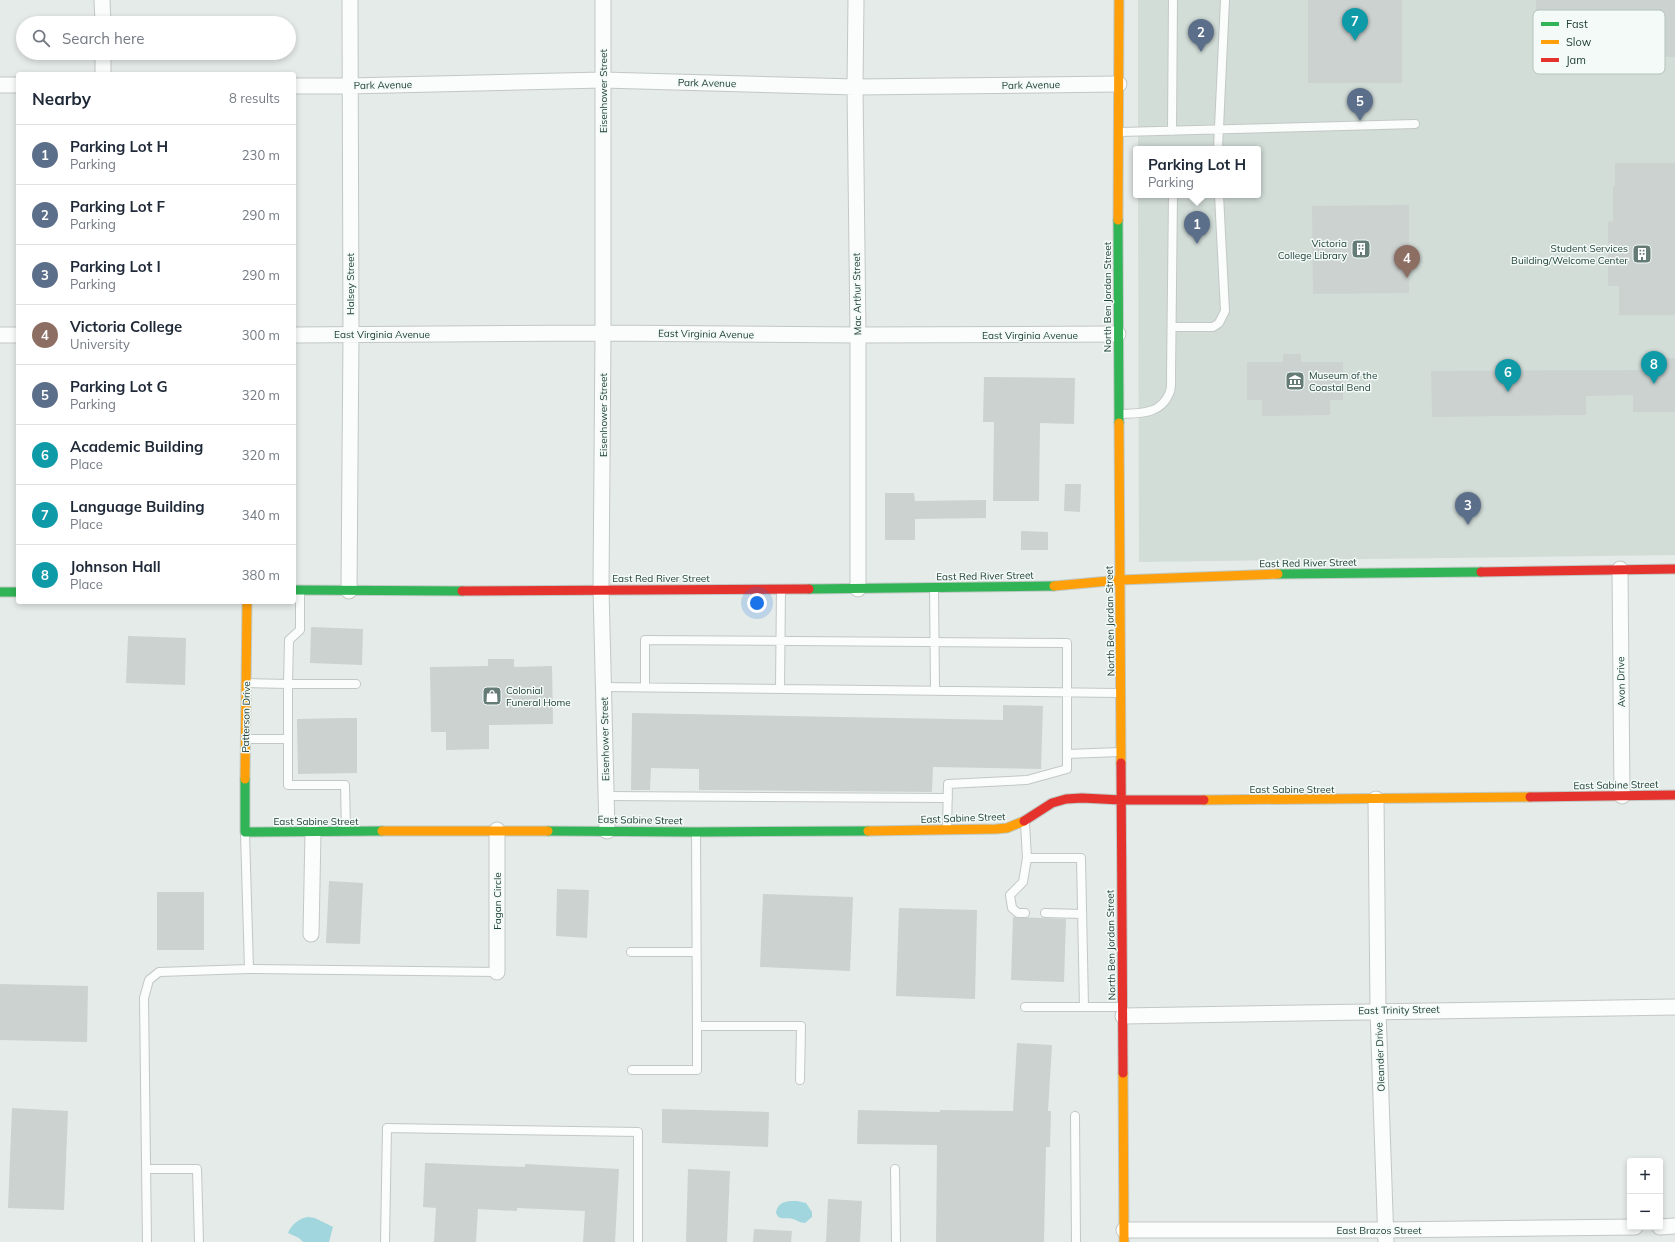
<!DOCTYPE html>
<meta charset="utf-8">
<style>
:root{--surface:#fff;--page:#f2f2f3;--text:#1f2937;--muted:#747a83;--line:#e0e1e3;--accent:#657c76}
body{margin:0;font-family:Mulish,sans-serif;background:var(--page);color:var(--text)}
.controls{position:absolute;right:12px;bottom:12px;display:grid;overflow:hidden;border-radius:4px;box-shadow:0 2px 6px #0003}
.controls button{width:36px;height:36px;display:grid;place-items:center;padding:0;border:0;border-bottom:1px solid var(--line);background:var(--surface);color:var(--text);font:20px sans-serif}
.you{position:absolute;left:757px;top:603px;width:14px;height:14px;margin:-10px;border:3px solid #fff;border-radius:50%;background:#1a73e8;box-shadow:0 0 0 6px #1a73e833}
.badge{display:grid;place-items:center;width:26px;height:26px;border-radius:50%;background:var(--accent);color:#fff;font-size:13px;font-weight:700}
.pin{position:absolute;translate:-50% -33px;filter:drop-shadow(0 1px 2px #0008)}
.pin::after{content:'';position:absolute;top:21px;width:14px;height:12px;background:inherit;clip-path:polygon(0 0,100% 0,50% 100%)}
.popup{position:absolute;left:1133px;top:146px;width:128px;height:52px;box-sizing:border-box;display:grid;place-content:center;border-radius:4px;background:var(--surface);filter:drop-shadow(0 1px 3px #0005);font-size:13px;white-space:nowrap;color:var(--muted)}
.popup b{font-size:15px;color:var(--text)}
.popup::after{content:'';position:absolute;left:50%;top:100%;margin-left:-8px;border:8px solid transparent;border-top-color:var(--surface)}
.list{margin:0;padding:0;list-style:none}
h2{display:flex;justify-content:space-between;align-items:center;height:52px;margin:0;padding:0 16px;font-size:17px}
h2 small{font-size:13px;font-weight:400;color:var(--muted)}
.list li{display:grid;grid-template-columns:26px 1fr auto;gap:12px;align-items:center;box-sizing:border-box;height:60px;padding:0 16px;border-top:1px solid var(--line)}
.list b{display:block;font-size:15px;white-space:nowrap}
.list p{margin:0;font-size:13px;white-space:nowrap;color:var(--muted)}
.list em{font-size:13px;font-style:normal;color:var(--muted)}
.icon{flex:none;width:22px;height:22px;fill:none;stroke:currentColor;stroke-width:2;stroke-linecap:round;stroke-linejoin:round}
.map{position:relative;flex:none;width:1675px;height:1242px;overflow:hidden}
.search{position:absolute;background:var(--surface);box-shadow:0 2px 6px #0003;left:16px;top:16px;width:280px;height:44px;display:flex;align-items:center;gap:10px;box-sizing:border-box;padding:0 14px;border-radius:22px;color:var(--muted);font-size:15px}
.panel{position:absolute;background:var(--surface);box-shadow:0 2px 6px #0003;left:16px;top:72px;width:280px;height:532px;border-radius:4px}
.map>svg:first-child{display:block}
</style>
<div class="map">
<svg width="1675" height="1242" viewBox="0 0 1675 1242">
<rect width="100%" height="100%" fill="#e5ebe8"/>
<!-- built -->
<path fill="#d2ddd8" d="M1138 0H1675V555L1139 562 1138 195H1258V149H1138Z"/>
<!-- water -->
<path fill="#a1d6de" d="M797 1201 806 1203 812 1212V1217L805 1223C800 1223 797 1220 793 1219 785 1217 779 1221 776 1213 778 1201 787 1201 797 1201Z
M308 1217 315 1218 333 1227 329 1242H303L299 1238 288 1233C291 1225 299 1218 308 1217Z"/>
<!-- building -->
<path fill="#ccd2d0" d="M1308 0H1402V83H1308Z
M1536 0H1675V57L1637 56V70L1535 69Z
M1615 163H1675V315H1619V286H1608V222L1613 221V186H1615Z
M1409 205V293L1313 294 1312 206Z
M1283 354H1301V362H1343V400H1330V415L1262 416V400H1247V362H1283Z
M1675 358V412H1633V395L1586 396V415L1432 417 1431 371 1642 370V359Z
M984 377 1075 378 1074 424 1040 423 1039 501H993L994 422H983Z
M1065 484H1081L1080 512 1064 511Z
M885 493H914L915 501 986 500V518L915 519V540H885Z
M1021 531 1048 532V550H1021Z
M311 627 363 629 362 665 310 663Z
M128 636 186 638 185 685 126 683Z
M488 659H514V667L552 666 553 724 489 725V749L446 750V732H431L430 667 488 666Z
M1003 705 1043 706 1041 769 933 767 932 792 699 790V769L651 768 650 790H631L632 713 1003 720Z
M344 718H357V773L298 774 297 719Z
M329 881 363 883 360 944 326 943Z
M557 889 589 890 587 938 556 936Z
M157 892H204V950H157Z
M763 894 853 897 850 971 760 967Z
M899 908 977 910 975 999 896 996Z
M1013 917 1066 919 1064 982 1011 980Z
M0 984 88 986 87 1042 0 1040Z
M1017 1043 1052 1045 1048 1111H1051L1050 1147H1046L1044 1242H936L937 1145 857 1144 858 1110 940 1112V1110L1013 1111Z
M12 1108 68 1111 64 1210 8 1208Z
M662 1109 769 1112 768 1147 662 1143Z
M425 1163 525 1167V1164L619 1169 615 1242H583L585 1211 517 1208V1211L478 1209 476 1242H434L436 1208 423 1207Z
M688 1169 730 1171 727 1242H686Z
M828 1199 862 1201 860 1242H826Z
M754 1229 792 1231 791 1242H753Z"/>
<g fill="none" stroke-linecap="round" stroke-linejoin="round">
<!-- lane casing -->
<g stroke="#c2c8c5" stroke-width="10">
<path id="lane" d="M1172 131 1173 0
M1120 132 1415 124
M1218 149 1225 0
M1172 327H1213L1219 323 1225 311 1219 195
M1120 414C1139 413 1160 415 1169 394 1172 389 1171 380 1171 375L1173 195
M934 588 935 690
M300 590V630L289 640 288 684H356
M247 683 288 684V785H345L346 830
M645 686V640L1067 643V769L1027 780 948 784 947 829
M603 687 1119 693
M780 688 781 590
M247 739H288
M1067 754 1120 752
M606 796 948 798
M1025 823 1027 858H1081L1084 1007
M696 833 697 1026H801L800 1080
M1025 913H1018L1012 908 1010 895 1023 882 1027 858
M1045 913 1082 914
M631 952H696
M249 969 497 972
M1025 1007H1122
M632 1070H697V1026
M1075 1116 1076 1242
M146 1169H197L199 1242
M895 1169 896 1242
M147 1242 144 998 149 980 159 972 249 969 245 833
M385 1242 387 1128 638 1132V1242"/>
</g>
<!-- street casing -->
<g stroke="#c2c8c5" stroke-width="17">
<path id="street" d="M102 0 103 23
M603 0V333L601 589 607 831
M856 0 855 87 858 335V589
M103 53V74
M0 85H18
M294 86H349L603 80 855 87 1119 84
M0 335H18
M294 335 603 333 858 335 1118 334
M1620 569 1622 796
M349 591 351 335 350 0
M1376 799 1378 1011 1386 1242
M497 830V972
M311 934 313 832
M1123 1016 1675 1007
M1660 1227 1675 1226
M1124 1230H1386L1635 1227"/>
</g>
<!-- fast casing -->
<g stroke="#c0c9c5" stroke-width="11">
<path id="fast" d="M1118 220 1119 423
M1278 574 1481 572
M809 589 1054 586
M294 590 462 591
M0 592H18
M245 779V832L382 831
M548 831 696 832 868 831"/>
</g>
<!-- slow casing -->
<g stroke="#c0c9c5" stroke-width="11">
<path id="slow" d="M1118 220 1119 0
M1119 423 1121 763
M1054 586 1120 580 1278 574
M245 779 247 602
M1204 800 1530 797
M382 831H548
M868 831 996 829 1007 828 1024 821
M1123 1073 1124 1242"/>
</g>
<!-- jam casing -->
<g stroke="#c0c9c5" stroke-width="11">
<path id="jam" d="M1481 572 1675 569
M462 591 809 589
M1121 763 1123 1073
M1530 797 1675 795
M1024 821 1052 803 1066 799 1082 798 1121 800H1204"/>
</g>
<!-- lane -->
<use href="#lane" stroke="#fbfcfc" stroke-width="8"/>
<!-- street -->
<use href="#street" stroke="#fbfcfc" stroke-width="15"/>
<!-- fast -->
<use href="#fast" stroke="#30b455" stroke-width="9"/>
<!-- slow -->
<use href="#slow" stroke="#ff9f0a" stroke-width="9"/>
<!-- jam -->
<use href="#jam" stroke="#e5322d" stroke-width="9"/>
</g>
<!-- icons -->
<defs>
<g id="building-square" transform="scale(1)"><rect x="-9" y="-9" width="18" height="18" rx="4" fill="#657c76" stroke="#f3faf7"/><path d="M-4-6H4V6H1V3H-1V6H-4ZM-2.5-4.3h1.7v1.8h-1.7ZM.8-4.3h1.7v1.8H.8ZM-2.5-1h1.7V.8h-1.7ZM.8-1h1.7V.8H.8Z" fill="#fff"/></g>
<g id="museum-square" transform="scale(1)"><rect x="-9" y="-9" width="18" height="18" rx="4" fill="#657c76" stroke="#f3faf7"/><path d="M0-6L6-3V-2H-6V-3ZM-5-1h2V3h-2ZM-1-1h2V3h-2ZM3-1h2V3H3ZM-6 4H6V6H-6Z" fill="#fff"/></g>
<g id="shop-square" transform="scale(1)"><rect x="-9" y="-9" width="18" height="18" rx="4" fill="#657c76" stroke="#f3faf7"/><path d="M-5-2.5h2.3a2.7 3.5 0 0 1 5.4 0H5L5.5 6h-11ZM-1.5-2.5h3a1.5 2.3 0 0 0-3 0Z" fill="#fff"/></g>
</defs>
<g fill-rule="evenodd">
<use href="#building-square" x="1361" y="249"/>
<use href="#building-square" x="1642" y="254"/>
<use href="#museum-square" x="1295" y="381"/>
<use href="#shop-square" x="492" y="696"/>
</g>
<g text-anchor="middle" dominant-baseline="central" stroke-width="3" stroke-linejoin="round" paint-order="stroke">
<!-- street labels -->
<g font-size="10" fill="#204138" stroke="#f3faf7">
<text transform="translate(707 83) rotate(1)">Park Avenue</text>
<text transform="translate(383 85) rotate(-1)">Park Avenue</text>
<text transform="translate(1031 85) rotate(-1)">Park Avenue</text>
<text transform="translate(603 91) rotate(-90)">Eisenhower Street</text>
<text transform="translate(350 284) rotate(-90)">Halsey Street</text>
<text transform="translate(857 294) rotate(-91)">Mac Arthur Street</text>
<text transform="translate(1107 297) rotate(-90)">North Ben Jordan Street</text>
<text x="382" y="334">East Virginia Avenue</text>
<text transform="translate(706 334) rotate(1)">East Virginia Avenue</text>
<text x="1030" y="335">East Virginia Avenue</text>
<text transform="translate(603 415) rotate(-90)">Eisenhower Street</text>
<text transform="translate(1308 563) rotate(-1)">East Red River Street</text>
<text transform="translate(985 576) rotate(-1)">East Red River Street</text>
<text x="661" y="578">East Red River Street</text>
<text transform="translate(1110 621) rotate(-91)">North Ben Jordan Street</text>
<text transform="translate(1621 682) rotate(-91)">Avon Drive</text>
<text transform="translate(246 717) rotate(-89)">Patterson Drive</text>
<text transform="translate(605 739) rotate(-91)">Eisenhower Street</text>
<text transform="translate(1616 785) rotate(-1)">East Sabine Street</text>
<text x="1292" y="789">East Sabine Street</text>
<text transform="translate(963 818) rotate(-2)">East Sabine Street</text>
<text transform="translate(640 820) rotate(1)">East Sabine Street</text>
<text x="316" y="821">East Sabine Street</text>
<text transform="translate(497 901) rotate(-90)">Fagan Circle</text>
<text transform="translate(1111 945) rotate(-91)">North Ben Jordan Street</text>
<text transform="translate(1399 1010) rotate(-1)">East Trinity Street</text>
<text transform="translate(1380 1057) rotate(-92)">Oleander Drive</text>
<text x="1379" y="1230">East Brazos Street</text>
</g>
<!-- poi labels -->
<g font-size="10" fill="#204138" stroke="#f3faf7" text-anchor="end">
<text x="1347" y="243">Victoria<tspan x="1347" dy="12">College Library</tspan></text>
<text x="1628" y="248">Student Services<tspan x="1628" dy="12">Building/Welcome Center</tspan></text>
<text x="1309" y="375" text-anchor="start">Museum of the<tspan x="1309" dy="12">Coastal Bend</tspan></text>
<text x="506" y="690" text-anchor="start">Colonial<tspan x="506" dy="12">Funeral Home</tspan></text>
</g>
</g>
<!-- legend -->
<rect x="1533" y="10" width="132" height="64" rx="6" fill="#f3faf7" stroke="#b4c2be" stroke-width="1"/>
<rect x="1541" y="22" width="18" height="4" fill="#30b455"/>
<rect x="1541" y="40" width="18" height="4" fill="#ff9f0a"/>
<rect x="1541" y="58" width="18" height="4" fill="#e5322d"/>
<g font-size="11" fill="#204138">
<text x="1566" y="28">Fast</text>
<text x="1566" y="46">Slow</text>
<text x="1566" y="64">Jam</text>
</g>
</svg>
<div class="controls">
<button>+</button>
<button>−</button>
</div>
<div class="you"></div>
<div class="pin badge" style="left:1197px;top:244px;background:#5c6f8a">1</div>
<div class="popup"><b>Parking Lot H</b>Parking</div>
<div class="pin badge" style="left:1201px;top:52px;background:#5c6f8a">2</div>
<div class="pin badge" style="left:1468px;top:525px;background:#5c6f8a">3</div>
<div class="pin badge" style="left:1407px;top:278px;background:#8d6e63">4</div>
<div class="pin badge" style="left:1360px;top:121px;background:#5c6f8a">5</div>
<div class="pin badge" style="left:1508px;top:392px;background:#0f9aa8">6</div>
<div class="pin badge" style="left:1355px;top:41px;background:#0f9aa8">7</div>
<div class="pin badge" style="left:1654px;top:384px;background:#0f9aa8">8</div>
<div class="search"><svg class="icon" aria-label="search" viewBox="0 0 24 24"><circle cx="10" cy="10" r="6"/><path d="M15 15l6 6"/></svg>Search here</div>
<section class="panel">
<h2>Nearby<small>8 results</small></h2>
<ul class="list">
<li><span class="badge" style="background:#5c6f8a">1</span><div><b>Parking Lot H</b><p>Parking</p></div><em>230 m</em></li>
<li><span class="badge" style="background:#5c6f8a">2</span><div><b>Parking Lot F</b><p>Parking</p></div><em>290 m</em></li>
<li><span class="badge" style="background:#5c6f8a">3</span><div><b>Parking Lot I</b><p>Parking</p></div><em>290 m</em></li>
<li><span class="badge" style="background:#8d6e63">4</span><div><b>Victoria College</b><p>University</p></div><em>300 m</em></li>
<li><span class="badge" style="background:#5c6f8a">5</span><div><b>Parking Lot G</b><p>Parking</p></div><em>320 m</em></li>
<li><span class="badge" style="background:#0f9aa8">6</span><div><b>Academic Building</b><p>Place</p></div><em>320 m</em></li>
<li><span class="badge" style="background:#0f9aa8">7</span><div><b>Language Building</b><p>Place</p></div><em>340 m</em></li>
<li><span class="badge" style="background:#0f9aa8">8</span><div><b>Johnson Hall</b><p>Place</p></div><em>380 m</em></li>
</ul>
</section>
</div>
